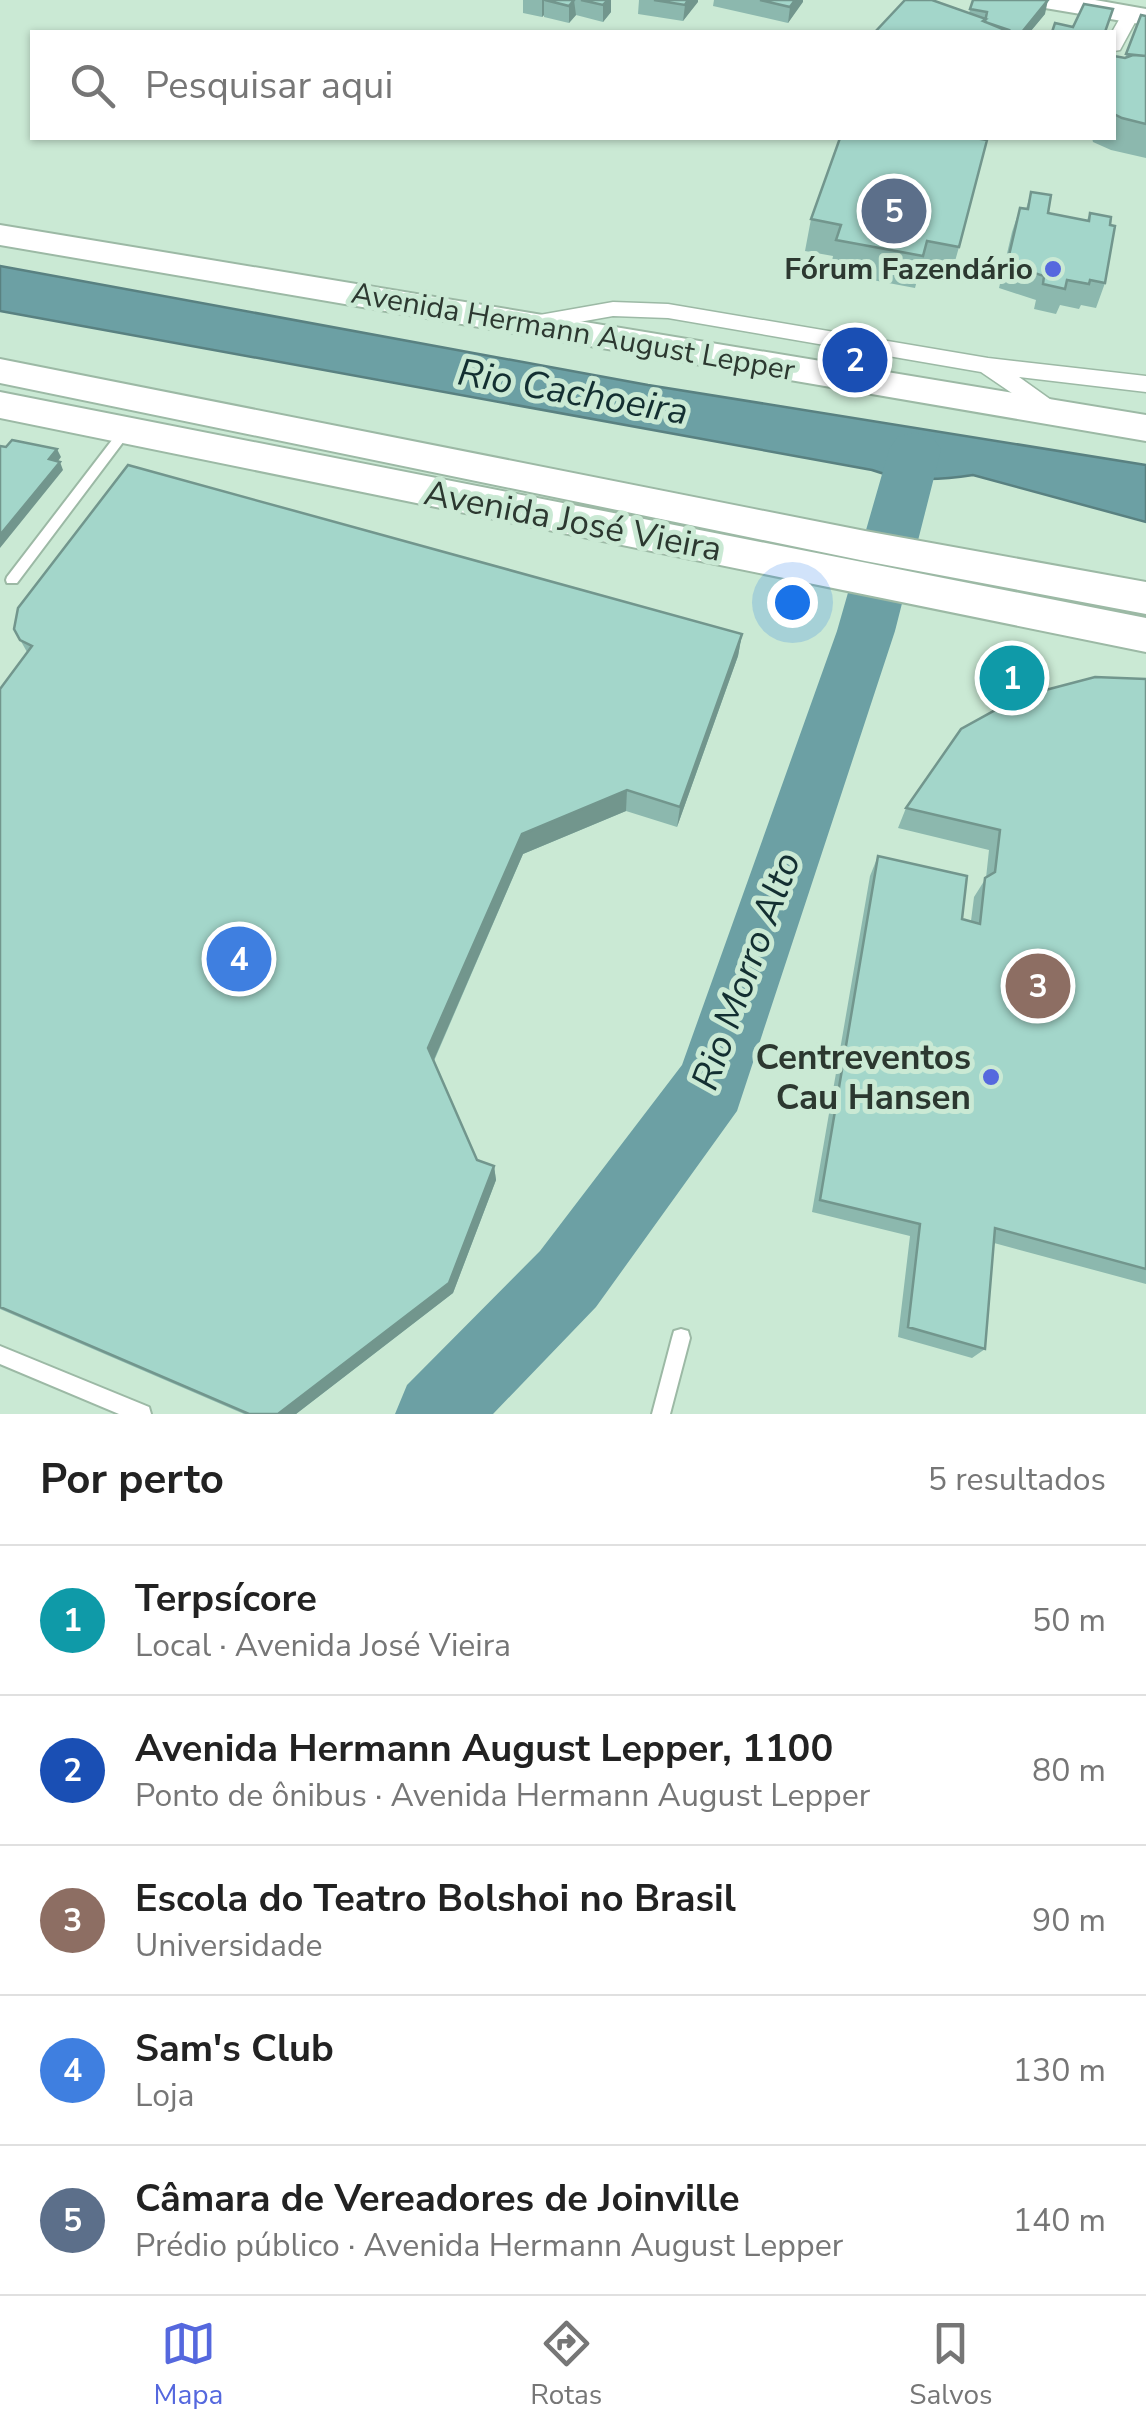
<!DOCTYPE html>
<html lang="pt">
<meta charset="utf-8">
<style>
:root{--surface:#fff;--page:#f2f2f2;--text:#222;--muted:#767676;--line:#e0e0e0;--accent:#5568de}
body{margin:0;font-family:"Nunito Sans",sans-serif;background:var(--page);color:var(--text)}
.you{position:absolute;left:792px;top:602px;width:35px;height:35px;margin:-25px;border:8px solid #fff;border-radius:50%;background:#1a73e8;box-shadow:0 0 0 15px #1a73e833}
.badge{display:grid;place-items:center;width:65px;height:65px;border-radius:50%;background:var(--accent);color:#fff;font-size:32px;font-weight:700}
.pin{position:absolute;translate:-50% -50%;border:5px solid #fff;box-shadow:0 2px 10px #0006}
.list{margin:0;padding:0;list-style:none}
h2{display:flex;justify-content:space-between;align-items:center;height:130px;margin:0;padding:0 40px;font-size:42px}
h2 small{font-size:32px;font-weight:400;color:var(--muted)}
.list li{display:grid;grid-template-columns:65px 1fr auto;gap:30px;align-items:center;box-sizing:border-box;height:150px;padding:0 40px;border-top:2px solid var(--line)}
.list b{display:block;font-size:38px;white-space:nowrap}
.list p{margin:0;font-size:32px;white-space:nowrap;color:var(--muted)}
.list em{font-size:32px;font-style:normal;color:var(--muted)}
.icon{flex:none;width:55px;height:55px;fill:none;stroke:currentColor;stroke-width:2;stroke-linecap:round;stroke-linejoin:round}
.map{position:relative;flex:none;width:1146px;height:1414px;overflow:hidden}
.search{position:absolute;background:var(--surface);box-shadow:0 2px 8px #0004;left:30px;right:30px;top:30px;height:110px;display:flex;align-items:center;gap:25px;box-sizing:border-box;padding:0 35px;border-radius:0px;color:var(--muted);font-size:38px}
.sheet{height:880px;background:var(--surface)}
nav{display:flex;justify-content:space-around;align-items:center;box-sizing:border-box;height:140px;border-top:2px solid var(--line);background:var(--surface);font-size:28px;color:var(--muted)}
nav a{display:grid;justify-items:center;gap:5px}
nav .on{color:var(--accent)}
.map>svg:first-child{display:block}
</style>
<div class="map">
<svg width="1146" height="1414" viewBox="0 0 1146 1414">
<rect width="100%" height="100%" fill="#cae9d4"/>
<!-- water -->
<path fill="#6ca0a4" stroke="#598181" stroke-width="2.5" d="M0 266 648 385 1146 465V522L973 475C941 480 903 482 872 470L0 311Z"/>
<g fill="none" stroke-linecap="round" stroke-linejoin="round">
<!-- river -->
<path fill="#6ca0a4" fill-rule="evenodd" d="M915 432 933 437 941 450 895 631 737 1111 596 1307 493 1414H395L407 1385 540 1251 682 1065 837 631 889 450 897 437Z"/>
<!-- lane casing -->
<g stroke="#9cb9a5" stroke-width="4">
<path id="lane" d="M126 426 132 430 130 433 17 583H7L6 580 7 577 122 427Z
M681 1329 688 1331 690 1338 670 1414H652L672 1338 674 1331Z
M0 1346 149 1407 151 1414H119L0 1364Z"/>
</g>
<!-- street casing -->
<g stroke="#9cb9a5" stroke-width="3">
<path id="street" d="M1130 10 1139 15 1120 50 1114 51 1112 32 1124 11Z
M613 302 668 304 988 358 1146 376V392L1019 377 1061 407 1065 413 1053 421 981 372 668 318 613 316 528 331 517 324 528 317Z"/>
</g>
<!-- primary casing -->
<g stroke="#9cb9a5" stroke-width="4">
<path id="primary" d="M1031 0H1095L1146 9V25L1045 8Z
M0 225 1146 415V441L0 245Z
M0 359 865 531 1146 582V614L865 561 0 383Z
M0 392 1146 618V652L0 418Z"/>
</g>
<!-- lane -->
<use href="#lane" fill="#fff" fill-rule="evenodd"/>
<!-- street -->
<use href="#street" fill="#fff" fill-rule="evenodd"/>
<!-- primary -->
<use href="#primary" fill="#fff" fill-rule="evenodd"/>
</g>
<!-- wall -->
<path fill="#8cb8ae" d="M523 0H611V12L603 22 576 15 569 23 544 17V15L542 17 523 13Z
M639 0H698L683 21 638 14Z
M714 0H803L788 23 713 6Z
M973 0 1045 14 1030 32H875L969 13Z
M1141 15 1146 16V158L1111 150 1093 142 1092 138H1114V56L1125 58Z
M1031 192 1048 213 1087 220 1090 213 1105 283 1096 308 1081 305 1079 309 1060 305 1056 314 1034 309 1036 300 999 288 1012 232 1020 208 1026 209Z
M811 219 959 247 950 279 919 273 915 288 830 272 833 256 805 251Z
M14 629 742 634 738 656 677 827 626 811 523 854 434 1061 477 1160 494 1166 496 1180 453 1293 296 1414H244L0 1309V689L27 652Z
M1146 679V1284L994 1243 985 1349 972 1358 898 1337 910 1236 812 1212 870 876 878 856 962 919 971 921 974 897 986 878 989 850 898 828 906 808Z"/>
<!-- shaded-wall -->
<path fill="#72968d" d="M542 0H551L544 1V15L542 17Z
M574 0 576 15 569 23V6Z
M608 0H611V12L603 22V5Z
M688 0H698V2L683 21 685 5Z
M795 0H803V2L788 23 790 7Z
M1048 0 1045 14 1030 32H1022Z
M57 449 61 457 53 468 49 459Z
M60 462 63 470 0 548V535Z
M742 634 738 656 677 827 680 807Z
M627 790 626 811 523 854 432 1064 428 1048 522 834Z
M494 1166 496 1180 453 1293 296 1414H278Z"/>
<!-- building -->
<path fill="#a3d6ca" stroke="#72968d" stroke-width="2.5" d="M545 0H574L569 6Z
M581 0H608L603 5Z
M654 0H688L685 5Z
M760 0H795L790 7Z
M905 0H932L986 19 983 21 1010 32H875Z
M973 0H1048L1022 32H1008L1009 30 985 22 987 12 970 9Z
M1084 4 1113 9 1105 32H1052L1055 23 1073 27Z
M1141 15 1146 16V56L1126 54Z
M1133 55 1146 56V124L1122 118 1114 114V56L1125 58Z
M840 138H975L987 140 959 247 927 241 923 256 836 240 841 225 811 219Z
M1031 192 1051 195 1048 213 1089 221 1090 213 1111 217 1110 225 1115 226 1105 283 1090 280 1089 284 1067 280 1065 289 1043 284 1044 276 1007 264 1020 208 1028 209Z
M12 440 57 449 49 459 60 462 0 535V446L6 447Z
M128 465 742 634 680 807 627 790 522 834 428 1048 477 1160 494 1166 449 1283 278 1414H249L0 1307V689L32 646 20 640 14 629 18 608Z
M1095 677 1146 679V1269L995 1228 985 1349 908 1327 920 1224 820 1200 878 856 967 876 962 919 980 924 985 878 995 872 1000 830 906 808 961 729 1019 697Z"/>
<!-- markers -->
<g fill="#5568de" stroke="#cae9d4" stroke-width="4">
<circle cx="1053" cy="269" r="10"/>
<circle cx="991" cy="1077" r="10"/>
</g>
<g text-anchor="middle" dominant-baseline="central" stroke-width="10" stroke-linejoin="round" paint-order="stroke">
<!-- far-poi labels -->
<g font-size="30" font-weight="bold" fill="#2c3830" stroke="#cae9d4" text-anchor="end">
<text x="1033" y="269">Fórum Fazendário</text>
</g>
<!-- far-street labels -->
<g font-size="30" fill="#2c3830" stroke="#cae9d4">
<text transform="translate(573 332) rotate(10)">Avenida Hermann August Lepper</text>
</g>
<!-- street labels -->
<g font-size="35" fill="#2c3830" stroke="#cae9d4">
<text transform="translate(573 521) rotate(11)">Avenida José Vieira</text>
</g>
<!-- poi labels -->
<g font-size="35" font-weight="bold" fill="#2c3830" stroke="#cae9d4" text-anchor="end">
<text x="971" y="1057">Centreventos<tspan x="971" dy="40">Cau Hansen</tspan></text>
</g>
<!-- water labels -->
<g font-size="38" font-style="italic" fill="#132f31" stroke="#cae9d4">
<text transform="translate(573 392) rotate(10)">Rio Cachoeira</text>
<text transform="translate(746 971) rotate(-70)">Rio Morro Alto</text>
</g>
</g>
</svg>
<div class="you"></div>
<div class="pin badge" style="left:1012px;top:678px;background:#0f9aa8">1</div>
<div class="pin badge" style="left:855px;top:360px;background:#1a4fb4">2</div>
<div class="pin badge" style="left:1038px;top:986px;background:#8d6e63">3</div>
<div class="pin badge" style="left:239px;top:959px;background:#3f7fe0">4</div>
<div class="pin badge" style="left:894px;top:211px;background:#5c6f8a">5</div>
<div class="search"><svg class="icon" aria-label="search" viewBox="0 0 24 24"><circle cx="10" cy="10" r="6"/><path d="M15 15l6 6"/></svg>Pesquisar aqui</div>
</div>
<section class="sheet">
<h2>Por perto<small>5 resultados</small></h2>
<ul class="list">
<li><span class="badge" style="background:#0f9aa8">1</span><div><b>Terpsícore</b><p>Local · Avenida José Vieira</p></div><em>50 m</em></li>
<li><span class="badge" style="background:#1a4fb4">2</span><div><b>Avenida Hermann August Lepper, 1100</b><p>Ponto de ônibus · Avenida Hermann August Lepper</p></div><em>80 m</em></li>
<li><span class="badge" style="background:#8d6e63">3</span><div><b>Escola do Teatro Bolshoi no Brasil</b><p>Universidade</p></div><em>90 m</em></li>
<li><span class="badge" style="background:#3f7fe0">4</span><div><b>Sam's Club</b><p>Loja</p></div><em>130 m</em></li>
<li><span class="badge" style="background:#5c6f8a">5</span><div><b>Câmara de Vereadores de Joinville</b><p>Prédio público · Avenida Hermann August Lepper</p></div><em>140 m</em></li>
</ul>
</section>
<nav>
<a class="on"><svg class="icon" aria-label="map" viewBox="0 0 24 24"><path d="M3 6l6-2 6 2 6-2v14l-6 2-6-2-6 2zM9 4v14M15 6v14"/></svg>Mapa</a>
<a><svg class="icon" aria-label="directions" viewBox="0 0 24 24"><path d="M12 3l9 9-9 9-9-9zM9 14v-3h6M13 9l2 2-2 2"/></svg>Rotas</a>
<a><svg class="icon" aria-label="saved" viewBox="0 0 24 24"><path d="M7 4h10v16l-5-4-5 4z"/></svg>Salvos</a>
</nav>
